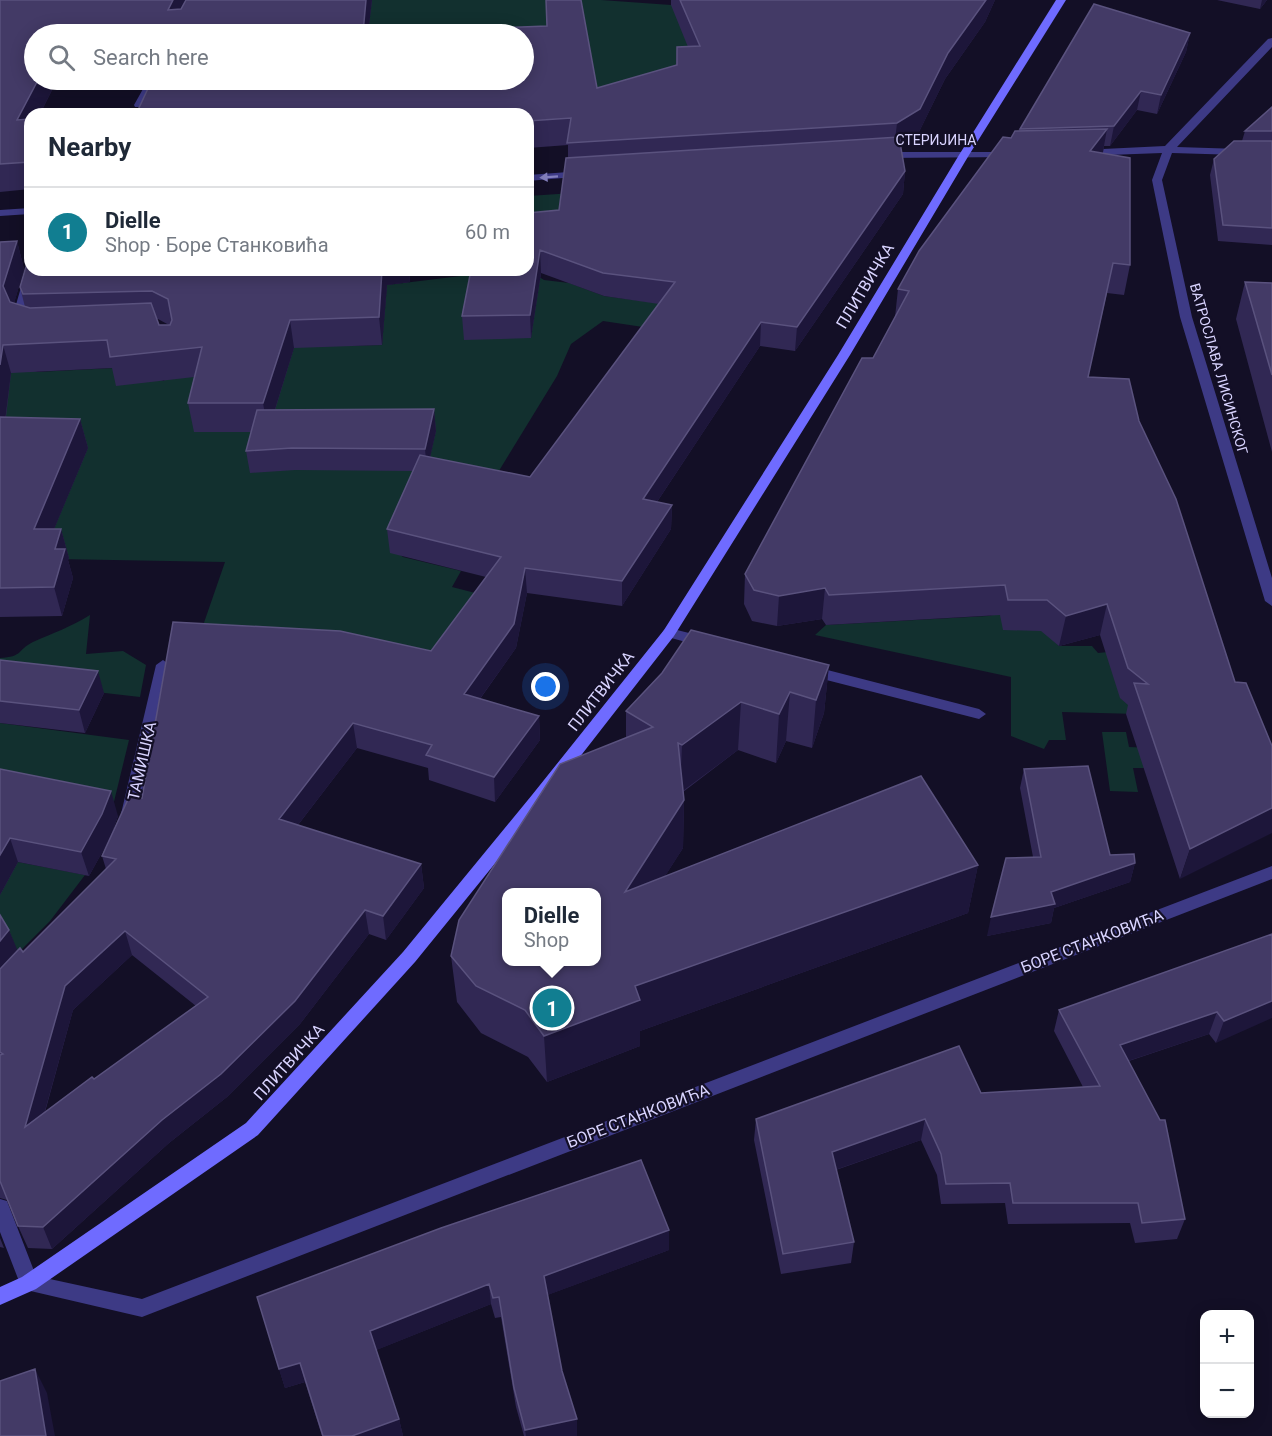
<!DOCTYPE html>
<meta charset="utf-8">
<style>
:root{--surface:#fff;--page:#f6f6f7;--text:#1f2937;--muted:#747a83;--line:#e0e1e3;--accent:#117e91}
body{margin:0;font-family:Roboto,sans-serif;background:var(--page);color:var(--text)}
.controls{position:absolute;right:18px;bottom:18px;display:grid;overflow:hidden;border-radius:12px;box-shadow:0 3px 15px #0003}
.controls button{width:54px;height:54px;display:grid;place-items:center;padding:0;border:0;border-bottom:2px solid var(--line);background:var(--surface);color:var(--text);font:30px sans-serif}
.you{position:absolute;left:546px;top:687px;width:21px;height:21px;margin:-15px;border:4px solid #fff;border-radius:50%;background:#1a73e8;box-shadow:0 0 0 9px #1a73e833}
.badge{display:grid;place-items:center;width:39px;height:39px;border-radius:50%;background:var(--accent);color:#fff;font-size:20px;font-weight:700}
.pin{position:absolute;translate:-50% -50%;border:3px solid #fff;box-shadow:0 2px 6px #0006}
.popup{position:absolute;left:502px;top:888px;width:99px;height:78px;box-sizing:border-box;display:grid;place-content:center;border-radius:12px;background:var(--surface);filter:drop-shadow(0 2px 4px #0005);font-size:20px;white-space:nowrap;color:var(--muted)}
.popup b{font-size:22px;color:var(--text)}
.popup::after{content:'';position:absolute;left:50%;top:100%;margin-left:-12px;border:12px solid transparent;border-top-color:var(--surface)}
.list{margin:0;padding:0;list-style:none}
h2{display:flex;justify-content:space-between;align-items:center;height:78px;margin:0;padding:0 24px;font-size:26px}
h2 small{font-size:20px;font-weight:400;color:var(--muted)}
.list li{display:grid;grid-template-columns:39px 1fr auto;gap:18px;align-items:center;box-sizing:border-box;height:90px;padding:0 24px;border-top:2px solid var(--line)}
.list b{display:block;font-size:22px;white-space:nowrap}
.list p{margin:0;font-size:20px;white-space:nowrap;color:var(--muted)}
.list em{font-size:20px;font-style:normal;color:var(--muted)}
.icon{flex:none;width:33px;height:33px;fill:none;stroke:currentColor;stroke-width:2;stroke-linecap:round;stroke-linejoin:round}
.map{position:relative;flex:none;width:1272px;height:1436px;overflow:hidden}
.search{position:absolute;background:var(--surface);box-shadow:0 3px 15px #0003;left:24px;top:24px;width:510px;height:66px;display:flex;align-items:center;gap:15px;box-sizing:border-box;padding:0 21px;border-radius:33px;color:var(--muted);font-size:22px}
.panel{position:absolute;background:var(--surface);box-shadow:0 3px 15px #0003;left:24px;top:108px;width:510px;height:168px;border-radius:18px}
.map>svg:first-child{display:block}
</style>
<div class="map">
<svg width="1272" height="1436" viewBox="0 0 1272 1436">
<rect width="100%" height="100%" fill="#130f26"/>
<!-- green -->
<path fill="#12302f" d="M372 0H601L671 5 710 17 684 73 596 107 524 34H350Z
M633 189 559 235 528 236V196Z
M205 270 342 346 382 345 387 285 511 270H528L544 280 569 283 604 296 695 308 743 342 603 321 571 344 557 376 486 492 392 548 403 557 461 571 452 587 491 597 438 669 198 640 225 562 0 558V445L4 354 37 372 114 368 164 381Z
M1025 609 1059 646H1092L1098 653 1108 652 1138 714 1062 712 1066 740H1049L1044 749 1011 736V677L815 635 826 625 988 616Z
M90 615 86 654 123 651 146 665 140 697 0 681V658C23 657 17 650 33 642 55 632 69 628 90 615Z
M0 723 129 740 111 814 0 791Z
M1102 732H1126L1129 747 1154 748 1159 768H1133L1138 792 1110 791Z
M18 862 85 875 50 921 18 953 0 924V878Z"/>
<g fill="none" stroke-linecap="round" stroke-linejoin="round">
<!-- lane -->
<path fill="#3d3a85" fill-rule="evenodd" d="M30 267V270H38L25 315 29 324 23 328 19 327 13 315 26 270Z
M669 628 709 638 711 642 704 647 664 636 662 633 664 630Z
M808 665 979 709 986 714 979 719 803 674 801 670Z"/>
<!-- street -->
<path fill="#3d3a85" fill-rule="evenodd" d="M1272 38V47L1177 147 1272 150V156L1172 153 1162 180 1192 317 1272 578V606L1265 601 1180 317 1152 180 1162 153 1082 156 1077 153 1082 150 1165 146 1268 39Z
M148 80H158L143 107H135L134 105Z
M1010 152 1015 155 1014 157 881 158 876 155 881 152Z
M582 171 586 172V176L528 181V175Z
M30 208V214L0 216V210Z
M163 660 170 665 137 814 135 818H123L121 814 156 665Z
M1272 866V879L142 1317 22 1289 0 1232V1199L7 1201 36 1276 142 1299Z"/>
<!-- secondary -->
<path fill="#6f6bff" fill-rule="evenodd" d="M1056 0H1066L969 155 850 355 674 636 544 803 415 962 258 1135 36 1289 0 1305V1287L22 1277 246 1123 403 952 532 795 664 630 838 355 959 155Z"/>
</g>
<!-- wall -->
<path fill="#312854" fill-rule="evenodd" d="M0 0H372L368 33 547 26 546 0H581L597 88 676 65 677 47H688L671 5V0H995L985 22 945 79 917 136 900 146 905 171 903 194 795 351 760 346 657 502 672 505 671 529 622 606 527 593 516 648 480 699 539 716 540 740 495 802 429 780 428 768 357 748 298 825 421 864 424 888 386 940 369 934 300 1024 227 1097 169 1143 52 1249 28 1248 18 1226 7 1200 0 1198V915L9 930 17 951 20 948 23 952 106 869 102 856 130 795 142 798 173 622 340 631 431 651 486 577 390 553 387 529 413 471 295 470 250 473 246 451 251 432H194L188 403 194 377 116 386 112 368 11 373 6 417 80 419 88 448 54 529H61L69 558 68 560 73 578 62 616 0 617V242L17 241 24 269 14 303 25 307 20 287 30 253V270H409L410 282 387 285 382 345 294 348 275 410 434 409 436 431 430 457 530 477 659 304 604 296 541 273 531 338 464 340 462 316 471 270H528V213L559 210 566 158H568V145L528 148V114H104L137 112 152 80H524V34H34V80H57L40 114H30V189L0 192ZM156 319H158L169 325H159ZM132 955 196 1006 94 1079 92 1077 45 1112 73 1010Z
M1217 0H1267L1260 9Z
M1190 33 1186 52 1157 114 1137 110 1110 146H1104L1103 153 1130 265 1124 295 1107 293 1088 377 1139 421 1235 682 1246 683 1180 879 1126 714 1128 705 1120 698 1100 635 1059 646 1041 631 1003 630 1000 615 826 625 822 619 777 626 752 621 744 604 745 574 873 358 895 317 898 289 1011 138 1019 131 1020 129Z
M1272 107V245L1218 241 1210 175 1214 159 1242 141 1245 131Z
M1245 282 1272 283V452L1236 319Z
M0 660 104 693 85 733 0 723Z
M829 665 824 713 812 748 786 741 776 763 738 750 683 792 684 800 683 848 665 876 978 865 968 913 640 1031V1046L547 1082 528 1057 481 1033 457 1002 451 956 626 738V711Z
M0 769 118 816 110 838 89 876 18 862 0 895Z
M1024 769 1110 855 1135 863 1130 882 1054 908 1051 923 987 936 1033 857 1020 788Z
M1272 934 1216 1043 1209 1034 1129 1061 1185 1219 1177 1239 1135 1243 1130 1223 1008 1224 1005 1203 941 1204 937 1175 921 1140 836 1170 854 1242 851 1263 781 1274 754 1140 756 1119 981 1093 1083 1087 1054 1031 1059 1010Z
M0 1238 4 1248 0 1247Z
M669 1250 547 1295 562 1371 577 1436H524L516 1407 501 1317 495 1318 491 1304 376 1350 399 1419 403 1436H322L305 1382 285 1388 257 1297Z"/>
<!-- shaded-wall -->
<path fill="#1d163a" d="M173 0H190L173 34 168 10Z
M366 0H372L368 34H363Z
M986 0H995L985 22 945 79 917 136 894 150 897 123Z
M1262 0H1267L1260 9Z
M1190 33 1186 52 1157 114 1161 95Z
M38 80H57L40 114H30V135L17 120Z
M1141 91 1137 110 1110 146 1114 126Z
M1107 129 1102 157 1090 151Z
M905 171 903 194 795 351 797 327Z
M17 241 24 269 11 314 3 286Z
M540 250 541 273 531 338 530 315Z
M382 270H409L410 282 387 285 382 345 379 317Z
M290 320 294 348 268 432 263 403Z
M761 322 760 346 643 523V499Z
M3 345 11 373 2 445 0 438V365Z
M434 409 436 431 427 471 425 449Z
M80 419 88 448 42 558 34 529Z
M672 505 671 529 622 606V581Z
M61 529 69 558 68 560 73 578 62 616 54 587 55 549Z
M525 568 527 593 516 648 466 718 464 694Z
M825 588 822 619 777 626 779 596Z
M1107 604 1100 635 1059 646 1066 616Z
M829 665 824 713 812 748 816 700Z
M98 671 104 693 85 733 79 710Z
M790 692 786 741 776 763 779 714Z
M741 702 738 750 680 793 682 745Z
M539 716 540 740 495 802 494 777Z
M353 723 357 748 284 843 279 819Z
M111 791 118 816 110 838 89 876 81 852Z
M684 800 683 848 625 939V892Z
M1272 808V833L1180 879 1190 849Z
M10 838 18 862 0 895V855Z
M1135 863 1130 882 1054 908 1051 923 987 936 991 917 1051 892Z
M421 864 424 888 386 940 383 916Z
M978 865 968 913 640 1031V1046L547 1082 544 1036 635 986Z
M365 910 369 934 300 1024 227 1097 169 1143 52 1249 43 1227Z
M9 930 19 954 0 976V941Z
M125 931 132 955 73 1010 34 1150 25 1127 65 986Z
M1272 1001V1018L1216 1043 1224 1021Z
M1217 1012 1209 1034 1113 1066 1120 1045Z
M925 1119 921 1140 829 1172 832 1152Z
M669 1230V1250L545 1296 544 1276Z
M489 1284 491 1304 374 1351 370 1331Z
M300 1363 305 1382 285 1388 279 1369Z
M35 1369 47 1393 55 1436H46Z
M399 1419 403 1436H352Z
M577 1419V1436H526L525 1430Z"/>
<!-- building -->
<path fill="#433a66" stroke="#5a527e" stroke-width="1.5" fill-rule="evenodd" d="M0 0H173L168 10 181 9 186 0H366L363 33 547 26 546 0H581L597 88 677 65V47L700 46 680 0H986L948 53 920 109 897 123 567 143 571 118 528 121V114H104L137 112 152 80H524V34H117L62 31 61 34H34V80H38L17 120 30 119V162L0 164Z
M1094 4 1190 33 1161 95 1141 91 1114 126 1020 129Z
M1272 107V131H1245Z
M1107 129 1090 151 1130 158V265L1113 263 1088 377 1129 379 1139 421 1176 499 1235 682 1246 683 1272 746V808L1190 849 1134 683 1148 684 1128 668 1107 604 1066 616 1047 600H1008L1005 585 829 595 825 588 779 596 754 590 745 574 862 358H873L909 291 898 289 919 251 1003 137 1011 138 1015 131Z
M899 137 905 171 797 327 761 322 643 499 672 505 622 581 525 568 514 624 464 694 539 716 494 777 426 755 432 745 353 723 279 819 421 864 383 916 365 910 295 1001 221 1074 162 1120 43 1227 18 1226 0 1181V1055L3 1054 0 1052V969L20 948 23 952 116 859 102 856 130 795 142 798 173 622 340 631 431 651 501 557 387 529 420 455 530 477 675 282 603 273 540 250 530 315 462 316 471 270H528V213L559 210 566 158ZM125 931 208 997 94 1079 92 1077 25 1127 65 986Z
M1234 141H1272V228L1223 225 1214 159Z
M17 241 3 286 10 302 30 308 151 303 159 325H170L172 320 168 299 152 291 23 294 20 287 30 253V270H382L379 317 290 320 263 403H188L202 347 110 357 107 340 3 345 0 365V242Z
M1245 282 1272 283V375Z
M434 409 425 449 292 448 246 451 257 410Z
M0 417 80 419 34 529H61L55 549H65L54 587 0 588Z
M691 630 829 665 816 700 790 692 779 714 741 702 682 745 678 743 684 800 625 892 921 776 978 865 635 986 640 1000 544 1036 525 1010 476 986 451 956 459 920 560 764 653 727 626 711 662 673ZM507 892H597V962H507Z
M0 660 98 671 79 710 0 701Z
M1088 766 1110 855 1134 854 1135 863 1051 892 1055 904 991 917 1006 858 1041 857 1024 769Z
M0 769 111 791 102 814 81 852 10 838 0 855Z
M0 915 9 930 0 941Z
M1272 934V1001L1224 1021 1217 1012 1120 1045 1160 1120H1165L1185 1219 1142 1223 1138 1203H1013L1010 1183 946 1184 941 1154 925 1119 832 1152 854 1242 783 1254 756 1119 959 1046 981 1093 1100 1086 1059 1010Z
M641 1160 669 1230 544 1276 562 1371 577 1419 525 1430 514 1388 499 1297 493 1298 489 1284 370 1331 399 1419 352 1436H323L300 1363 279 1369 257 1297 441 1228Z
M35 1369 46 1436H0V1381Z"/>
<!-- one-way arrows -->
<defs><path id="oneway-solid" d="M-6-.8H1V-3.2L6.5 0L1 3.2V.8H-6Z" transform="scale(1.5)"/></defs>
<use fill="#837fbc" href="#oneway-solid" transform="translate(549 177) rotate(176)"/>
<g text-anchor="middle" dominant-baseline="central" stroke-width="4.5" stroke-linejoin="round" paint-order="stroke">
<!-- far-street labels -->
<g font-size="14" fill="#d9d4ff" stroke="#130f26">
<text x="936" y="140">СТЕРИЈИНА</text>
<text transform="translate(1219 369) rotate(74)">ВАТРОСЛАВА ЛИСИНСКОГ</text>
</g>
<!-- street labels -->
<g font-size="16" fill="#d9d4ff" stroke="#130f26">
<text transform="translate(865 286) rotate(-59)">ПЛИТВИЧКА</text>
<text transform="translate(601 691) rotate(-52)">ПЛИТВИЧКА</text>
<text transform="translate(142 761) rotate(-77)">ТАМИШКА</text>
<text transform="translate(1092 941) rotate(-21)">БОРЕ СТАНКОВИЋА</text>
<text transform="translate(289 1062) rotate(-48)">ПЛИТВИЧКА</text>
<text transform="translate(638 1116) rotate(-21)">БОРЕ СТАНКОВИЋА</text>
</g>
</g>
</svg>
<div class="controls">
<button>+</button>
<button>−</button>
</div>
<div class="you"></div>
<div class="pin badge" style="left:552px;top:1008px">1</div>
<div class="popup"><b>Dielle</b>Shop</div>
<div class="search"><svg class="icon" aria-label="search" viewBox="0 0 24 24"><circle cx="10" cy="10" r="6"/><path d="M15 15l6 6"/></svg>Search here</div>
<section class="panel">
<h2>Nearby<small></small></h2>
<ul class="list">
<li><span class="badge">1</span><div><b>Dielle</b><p>Shop · Боре Станковића</p></div><em>60 m</em></li>
</ul>
</section>
</div>
